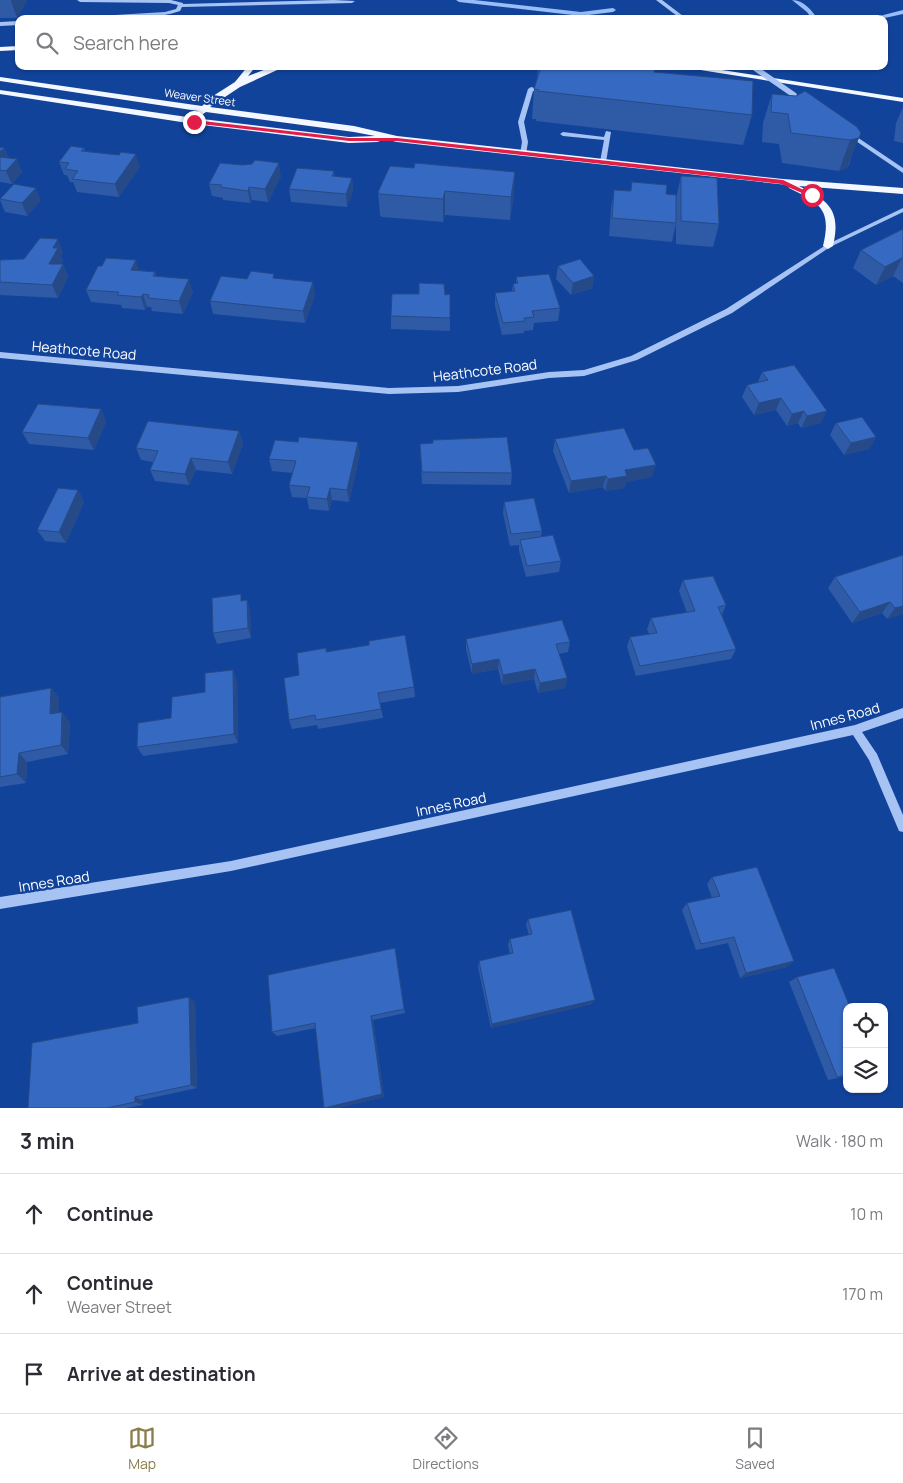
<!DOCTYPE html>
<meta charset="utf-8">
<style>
:root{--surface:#fff;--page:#f7f7f7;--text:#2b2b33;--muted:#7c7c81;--line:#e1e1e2;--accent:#8a7c4b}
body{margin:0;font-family:Manrope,sans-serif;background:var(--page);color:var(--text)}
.controls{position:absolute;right:15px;bottom:15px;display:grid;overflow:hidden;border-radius:10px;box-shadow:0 1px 4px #0004}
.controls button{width:45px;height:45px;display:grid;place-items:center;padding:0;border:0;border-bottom:1px solid var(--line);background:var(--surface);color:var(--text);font:25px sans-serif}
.stop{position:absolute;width:15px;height:15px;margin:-11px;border:4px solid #e11d48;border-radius:50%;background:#fff}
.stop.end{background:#e11d48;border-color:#fff;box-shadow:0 1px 5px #0008}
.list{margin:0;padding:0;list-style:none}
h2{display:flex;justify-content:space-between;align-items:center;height:65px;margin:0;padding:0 20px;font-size:21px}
h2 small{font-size:16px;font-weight:400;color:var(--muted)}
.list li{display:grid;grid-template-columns:32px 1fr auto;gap:15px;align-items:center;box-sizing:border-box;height:80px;padding:0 20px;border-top:1px solid var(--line)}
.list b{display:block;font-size:19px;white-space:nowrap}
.list p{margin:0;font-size:16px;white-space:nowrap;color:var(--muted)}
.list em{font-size:16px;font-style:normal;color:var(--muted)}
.icon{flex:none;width:28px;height:28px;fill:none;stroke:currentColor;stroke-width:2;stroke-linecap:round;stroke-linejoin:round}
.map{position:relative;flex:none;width:903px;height:1108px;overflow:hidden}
.search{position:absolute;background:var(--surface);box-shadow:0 1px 4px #0004;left:15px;right:15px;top:15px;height:55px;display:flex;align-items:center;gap:12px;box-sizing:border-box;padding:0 18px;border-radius:10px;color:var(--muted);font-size:19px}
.sheet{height:305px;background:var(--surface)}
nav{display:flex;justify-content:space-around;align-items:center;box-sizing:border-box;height:70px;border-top:1px solid var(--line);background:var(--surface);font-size:14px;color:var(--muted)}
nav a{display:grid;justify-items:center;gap:2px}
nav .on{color:var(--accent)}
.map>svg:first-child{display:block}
</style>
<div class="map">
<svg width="903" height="1108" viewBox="0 0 903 1108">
<rect width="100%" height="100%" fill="#12439b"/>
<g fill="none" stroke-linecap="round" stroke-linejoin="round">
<!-- stream -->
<path fill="#98bdf7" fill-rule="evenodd" d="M456 0H474L581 12 613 8 616 10 613 12 581 16 459 2Z
M792 0C804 0 811 10 818 19H812L807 12Z
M903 10V14L880 19H868Z"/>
<!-- minor -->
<path fill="#a6c3f4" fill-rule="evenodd" d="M77 0H171L183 3V4L334 0 355 1 352 3 182 7 180 11C151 21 110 19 79 19L81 17 165 12 176 9 178 5 169 3 80 2Z
M656 0H662L687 19H681Z
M19 21V25L0 26V22Z
M531 87 541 90 538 92 533 91 524 122 528 142 526 154 523 156 520 154 522 142 518 122 528 89Z
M606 131 611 132 606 162 603 164 600 162 604 140 563 136 560 134 563 132 604 137Z
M847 133H851L903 168V173L847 135Z
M903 208V212L830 247 732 313 637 360 584 376 549 378 458 392 389 394 0 358V352L389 388 458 386 549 372 584 370 631 356 726 309 826 245Z
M903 708V718L862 732 877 754 903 815V832L899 831 869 760 853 735 231 871 0 909V897L231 861 855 725Z"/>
<!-- major -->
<path fill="#f3f7ff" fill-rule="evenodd" d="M19 46V50L0 51V47Z
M248 66H256L248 76 274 66H286L240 87 210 107 354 126 397 136 783 179 903 188V194L799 186C830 201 841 211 833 246L828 249 823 246C832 209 820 203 789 188L788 185 397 142 380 138V141L377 142 349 143 194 124 0 94V90L194 118 349 137 375 136 354 132 206 112 199 117 195 115 198 111 0 81V77L202 106 213 96 235 82Z
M675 66H696L903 98V102Z"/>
<!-- minor-bridge -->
<path stroke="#a6c3f4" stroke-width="5.5" d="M752 66 794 95"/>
</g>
<!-- wall -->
<path fill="#2e5aa6" d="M0 0H27L17 18H0Z
M538 66 654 72 752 115 743 145 536 121V119H532L534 89 537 79Z
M772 94 857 127 850 163 847 168 839 171 782 163 779 144 762 142 763 123Z
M903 107V143L894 141 896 123Z
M0 147 4 148 9 158 17 159 22 172 12 184 0 182Z
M84 148 85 151 140 167 119 197 77 192 73 182H70L67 175H64L59 162Z
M414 168 514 195 510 220 445 215 443 222 382 217 380 215 378 192Z
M334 171V176L352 178 353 191 347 207 291 202 289 189Z
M281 176 268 202 252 200 250 203 223 200V198L212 196 209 184Z
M681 176 719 224 713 247 676 244V199Z
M632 182 666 194 676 223 672 242 609 236 611 208 614 190 630 191Z
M0 198 41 200 27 216 5 212 0 200Z
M903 229V283L893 276 876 285 853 268 861 250Z
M63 252 61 256 63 261 61 264H63L68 277 58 298 0 295V260L24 259Z
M558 266 594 276 592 288 571 295 556 279Z
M139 270 155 272 156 276 193 292 183 314 152 311 151 307H147L145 310 122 308 121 305 91 302 86 290Z
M516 277 560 308 558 321 534 323 533 330 524 331V333L502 335 495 306V293L512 292 513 284 516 283Z
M275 278 315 295 305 323 213 314 210 301 247 279Z
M450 294V331L391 329V316L445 295Z
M762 372 821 423 801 428 798 423 787 426 776 410 754 415 742 397 747 385 758 382Z
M101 409 106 422 94 450 29 444 22 432Z
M836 423 876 437 869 449 844 455 830 435Z
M239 431 243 443 232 474 196 470 189 485 155 481 150 470 153 462 141 460 136 448Z
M555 439 634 450 652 477 626 482 624 488 605 491 603 487 569 493 553 451Z
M420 444 512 473 511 485 422 484Z
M360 454 349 502 332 500 329 511 309 509 307 498 292 497 289 485 293 473 272 471 269 459Z
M78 490 84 502 66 543 45 541 37 530Z
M504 502 542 531 541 537 561 561 559 572 526 577 519 551V545L510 546 503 513Z
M903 555V614L887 619 882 613 852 623 828 588 835 577Z
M683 580 726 605 722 615 736 649 731 659 636 676 627 647 630 637 649 634 647 629 651 618 687 613 679 591Z
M247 600 250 611 251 638 217 644 213 633 243 601Z
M466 639 570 642 568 652 559 654 567 678 565 688 538 693 534 679 502 685 498 669 472 674 466 649Z
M326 648 327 652 414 687 415 697 380 703 383 718 318 729 317 725 292 729 289 720 299 675Z
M237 680 238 743 143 756 137 747 171 718 205 692Z
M51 688 59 698 58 713 70 722 68 754 27 762 26 783 0 787V697Z
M712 877 787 967 740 978 728 943 696 950 682 910 687 903 712 898 707 884Z
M528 919 592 1004 491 1028 478 967 479 961 510 954 508 945 510 939 529 935 526 925Z
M395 948 405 1013 373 1020 384 1097 337 1108H324L316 1028 277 1036 272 1032Z
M797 977 847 1007V1076L828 1080 789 982Z
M195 1002 197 1088 142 1100 143 1105 126 1108H28Z"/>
<!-- shaded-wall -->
<path fill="#264a87" d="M11 0H27L17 18 11 1Z
M861 133 847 168 839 171 850 140Z
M4 148 10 160 0 164V152Z
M136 154 140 167 119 197 115 184Z
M17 159 22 172 12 184 6 171Z
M279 163 281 176 268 202 265 189Z
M515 172 514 195 510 220 511 197Z
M352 178 353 191 347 207 346 194Z
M249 187 252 200 250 203 248 191Z
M36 188 41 200 27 216 22 203Z
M445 191V215L443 222V199Z
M58 239 63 252 61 256 63 261 55 276 49 264 53 248Z
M902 258 893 276 876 285 885 267Z
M136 260 140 273 131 270Z
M63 264 68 277 58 298 52 285Z
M594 276 592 288 571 295 573 283Z
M189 279 193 292 183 314 179 301Z
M313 282 315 295 305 323 303 311Z
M143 294 147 307 145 310 141 297Z
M781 398 776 410 754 415 759 403Z
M101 409 106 422 94 450 88 438Z
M804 411 798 423 787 426 792 414Z
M827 411 821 423 801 428 807 416Z
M239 431 243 443 232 474 228 462Z
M876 437 869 449 844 455 851 443Z
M358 442 360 454 349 502 347 490Z
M191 458 196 470 189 485 185 474Z
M656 465 652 477 626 482 624 488 605 491 608 479 625 470Z
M606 476 603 487 569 493 571 481Z
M330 488 332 500 329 511 327 499Z
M78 490 84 502 66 543 59 532Z
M247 600 250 611 251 638 248 628Z
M890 602 882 613 852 623 860 612Z
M903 606V614L887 619 895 608Z
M499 659 498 669 472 674V664Z
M535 669 534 679 502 685 503 675Z
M233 670 237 680 238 743 234 734Z
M567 678 565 688 538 693 540 683Z
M51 688 59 698 58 724 50 714Z
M62 712 70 722 68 754 61 745Z
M19 753 27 762 26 783 17 774Z
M794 961 787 967 740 978 746 973Z
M189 997 195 1002 197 1088 191 1085Z
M595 1000 592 1004 491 1028 492 1024Z
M371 1016 373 1020 384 1097 337 1108H324Z
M135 1097 142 1100 143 1105 135 1102Z"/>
<!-- building -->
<path fill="#3669c1" stroke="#264a87" d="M538 66H627L655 69 654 72 753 81 752 115 538 91 539 90 534 89 541 67H538Z
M805 91 857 127 861 133 859 138 850 140 791 133 788 114 771 112 772 94 796 96Z
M71 146 84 148 81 151 119 155 121 152 136 154 115 184 72 179 78 171 65 169 69 163 59 162Z
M0 147 4 148 0 152Z
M0 157 17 159 6 171 0 170Z
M255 160 279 163 265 189 249 187 248 191 220 187 222 185 209 184 220 163 243 165 252 164Z
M415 163 515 172 511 197 445 191 443 199 380 194 378 192 390 166 414 168Z
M297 168 334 171 332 176 352 178 346 194 289 189Z
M681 176 717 178 719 224 681 221Z
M632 182 667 185 666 194 676 195V223L612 218 614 190 631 191Z
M14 184 36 188 22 203 0 199Z
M903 229V258H902L885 267 861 250Z
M40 238 58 239 53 248H58L49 264H63L52 285 0 282V260L24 259Z
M106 258 136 260 131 270 155 272 153 276 189 279 179 301 148 298 149 295 143 294 141 297 117 295 119 292 86 290 98 266H102Z
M580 259 594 276 573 283 558 266Z
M251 271 274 274 273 278 313 282 303 311 210 301 221 276 247 279Z
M549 274 560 308 532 311 534 317 524 318 525 321 503 323 495 293 515 291 513 284 518 283 516 277Z
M419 283 444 284 445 295 450 294V318L391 316 392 294H419Z
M794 365 827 411 807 416 804 411 792 414 781 398 759 403 747 385 768 380 762 372Z
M38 404 101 409 88 438 22 432Z
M862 417 876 437 851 443 836 423Z
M148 421 239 431 228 462 191 458 185 474 150 470 158 451 136 448Z
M624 428 634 450 648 448 656 465 625 470 627 476 608 479 606 476 571 481 555 439Z
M299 437 358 442 347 490 330 488 327 499 307 497 310 487 289 485 296 461 269 459 275 440 298 442Z
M507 437 512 473 422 472 420 444 433 443V440Z
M58 488 78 490 59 532 37 530Z
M534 498 542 531 511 534 504 502Z
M553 535 561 561 527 566 520 540Z
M903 555V606L895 608 890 602 860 612 835 577Z
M713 576 726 605 718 607 736 649 640 666 630 637 657 633 651 618 695 611 683 580Z
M241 594V601L247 600 248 628 213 633 212 598Z
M562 620 570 642 556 644 567 678 540 683 535 669 503 675 499 659 472 664 466 639Z
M405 635 414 687 378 693 381 709 316 720 315 715 289 720 284 678 299 675 297 653 326 648V652L369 645V641Z
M233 670 234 734 137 747 138 723 171 718 172 697 205 692V673Z
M51 688 50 714 62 712 61 745 19 753 17 774 0 777V697Z
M757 867 794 961 746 973 734 937 701 944 687 903 720 896 712 877Z
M571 910 595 1000 492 1024 479 961 513 953 510 939 532 934 528 919Z
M395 948 404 1009 371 1016 382 1094 324 1108 315 1023 272 1032 268 975Z
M834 968 850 1007H847V1075L837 1077 797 977Z
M189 997 191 1085 135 1097V1102L107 1108H28L32 1043 138 1023 137 1007Z"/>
<!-- route -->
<path fill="#e11d48" d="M194 120 349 138H397L783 180 814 195 809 196 781 184 397 141H349L192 123Z"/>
<g text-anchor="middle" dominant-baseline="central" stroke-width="4.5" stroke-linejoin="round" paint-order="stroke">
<!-- far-street labels -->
<g font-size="11" fill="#fff" stroke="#12439b">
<text transform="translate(200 97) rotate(8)">Weaver Street</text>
</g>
<!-- street labels -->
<g font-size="14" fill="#fff" stroke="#12439b">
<text transform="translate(84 350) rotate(5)">Heathcote Road</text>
<text transform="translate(485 370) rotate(-7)">Heathcote Road</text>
<text transform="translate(845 716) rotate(-15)">Innes Road</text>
<text transform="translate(451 804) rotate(-12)">Innes Road</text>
<text transform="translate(54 881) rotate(-9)">Innes Road</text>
</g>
</g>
</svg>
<div class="controls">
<button><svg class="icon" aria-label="locate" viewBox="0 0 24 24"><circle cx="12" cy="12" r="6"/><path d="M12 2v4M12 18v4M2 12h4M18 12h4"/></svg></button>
<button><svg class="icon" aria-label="layers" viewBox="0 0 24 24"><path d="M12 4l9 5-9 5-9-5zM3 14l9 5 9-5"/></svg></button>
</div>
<div class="stop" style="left:812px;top:195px"></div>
<div class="stop end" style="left:194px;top:122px"></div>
<div class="search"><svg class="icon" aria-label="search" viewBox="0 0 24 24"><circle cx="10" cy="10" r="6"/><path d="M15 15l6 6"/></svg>Search here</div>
</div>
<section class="sheet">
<h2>3 min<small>Walk · 180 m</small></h2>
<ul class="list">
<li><svg class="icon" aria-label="ahead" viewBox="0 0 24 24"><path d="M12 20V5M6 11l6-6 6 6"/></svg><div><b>Continue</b></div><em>10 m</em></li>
<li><svg class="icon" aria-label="ahead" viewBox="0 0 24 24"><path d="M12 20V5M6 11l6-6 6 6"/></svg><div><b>Continue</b><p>Weaver Street</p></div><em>170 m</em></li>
<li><svg class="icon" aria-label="arrive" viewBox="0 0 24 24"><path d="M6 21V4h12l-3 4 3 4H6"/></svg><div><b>Arrive at destination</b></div></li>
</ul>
</section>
<nav>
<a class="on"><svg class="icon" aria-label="map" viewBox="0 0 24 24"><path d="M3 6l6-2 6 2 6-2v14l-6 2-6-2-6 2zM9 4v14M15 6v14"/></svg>Map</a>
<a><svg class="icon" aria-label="directions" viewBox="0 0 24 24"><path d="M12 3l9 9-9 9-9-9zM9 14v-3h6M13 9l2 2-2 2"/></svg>Directions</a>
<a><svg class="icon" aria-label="saved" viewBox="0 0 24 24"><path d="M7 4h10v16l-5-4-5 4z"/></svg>Saved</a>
</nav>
